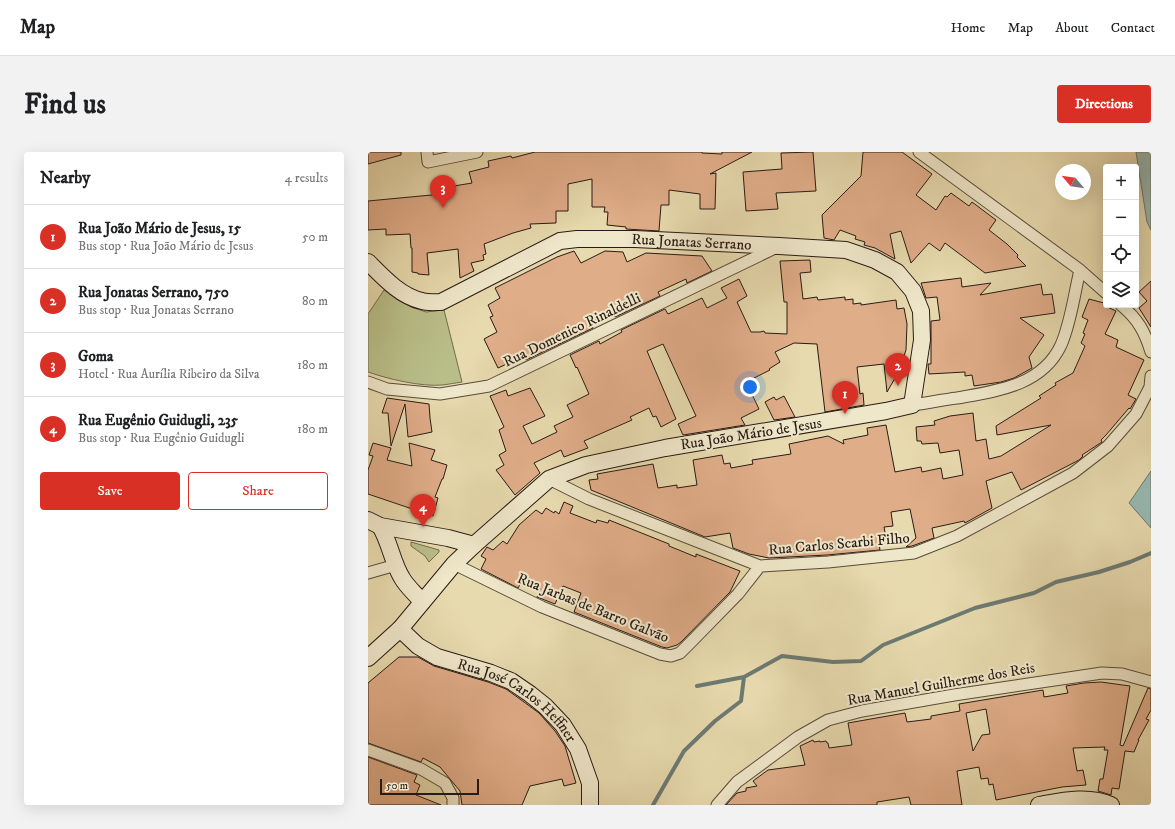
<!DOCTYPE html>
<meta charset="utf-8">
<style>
:root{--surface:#fff;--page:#f2f2f2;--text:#202124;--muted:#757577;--line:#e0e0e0;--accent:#d93025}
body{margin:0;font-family:"IM FELL DW Pica",serif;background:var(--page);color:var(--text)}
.controls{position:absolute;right:12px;top:12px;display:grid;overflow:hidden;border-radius:4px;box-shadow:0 4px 16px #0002}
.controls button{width:36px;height:36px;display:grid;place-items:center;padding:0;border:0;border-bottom:1px solid var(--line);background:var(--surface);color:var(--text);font:20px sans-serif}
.compass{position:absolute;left:687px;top:12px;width:36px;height:36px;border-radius:50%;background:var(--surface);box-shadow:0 4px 16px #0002;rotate:299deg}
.scale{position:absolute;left:12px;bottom:10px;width:99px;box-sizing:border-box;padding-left:4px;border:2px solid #291b15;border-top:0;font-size:11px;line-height:14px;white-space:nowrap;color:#291b15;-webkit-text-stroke:3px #efe7ca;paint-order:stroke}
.you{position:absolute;left:382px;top:235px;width:14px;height:14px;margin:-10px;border:3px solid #fff;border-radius:50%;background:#1a73e8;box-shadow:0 0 0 6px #1a73e833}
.badge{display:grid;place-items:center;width:26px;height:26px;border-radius:50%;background:var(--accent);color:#fff;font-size:13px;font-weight:700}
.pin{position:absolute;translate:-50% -33px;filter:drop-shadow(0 1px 2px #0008)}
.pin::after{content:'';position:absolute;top:21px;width:14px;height:12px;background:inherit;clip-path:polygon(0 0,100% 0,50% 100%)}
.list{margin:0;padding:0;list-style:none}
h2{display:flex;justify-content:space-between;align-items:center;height:52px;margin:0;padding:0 16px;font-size:17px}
h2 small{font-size:13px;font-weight:400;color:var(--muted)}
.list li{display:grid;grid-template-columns:26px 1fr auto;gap:12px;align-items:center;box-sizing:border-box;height:64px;padding:0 16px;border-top:1px solid var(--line)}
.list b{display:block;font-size:15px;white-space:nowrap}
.list p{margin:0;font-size:13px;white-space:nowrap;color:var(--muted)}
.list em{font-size:13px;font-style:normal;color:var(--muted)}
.actions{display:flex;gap:8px;padding:12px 16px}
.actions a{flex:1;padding:9px 0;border:1px solid var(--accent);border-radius:4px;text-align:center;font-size:14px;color:var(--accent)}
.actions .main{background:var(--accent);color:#fff}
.icon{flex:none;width:22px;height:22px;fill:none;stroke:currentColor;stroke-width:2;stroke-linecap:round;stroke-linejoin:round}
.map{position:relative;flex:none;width:783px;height:653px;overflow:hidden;border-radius:4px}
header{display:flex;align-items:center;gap:24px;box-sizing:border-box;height:56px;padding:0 20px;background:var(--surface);border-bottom:1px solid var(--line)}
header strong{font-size:19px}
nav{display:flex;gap:22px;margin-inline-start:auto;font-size:14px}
.intro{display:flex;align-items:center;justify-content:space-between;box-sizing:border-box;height:96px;padding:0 24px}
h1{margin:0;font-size:28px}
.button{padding:10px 18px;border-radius:4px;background:var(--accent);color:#fff;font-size:14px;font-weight:700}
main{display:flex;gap:24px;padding:0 24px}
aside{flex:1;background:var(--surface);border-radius:4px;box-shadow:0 4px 16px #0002}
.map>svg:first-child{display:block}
</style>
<header>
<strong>Map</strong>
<nav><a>Home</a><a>Map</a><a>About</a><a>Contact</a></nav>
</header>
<div class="intro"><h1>Find us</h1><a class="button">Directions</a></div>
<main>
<aside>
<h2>Nearby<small>4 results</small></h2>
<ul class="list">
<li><span class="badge">1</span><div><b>Rua João Mário de Jesus, 15</b><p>Bus stop · Rua João Mário de Jesus</p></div><em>50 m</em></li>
<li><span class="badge">2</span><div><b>Rua Jonatas Serrano, 750</b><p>Bus stop · Rua Jonatas Serrano</p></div><em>80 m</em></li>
<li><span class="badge">3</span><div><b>Goma</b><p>Hotel · Rua Aurília Ribeiro da Silva</p></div><em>180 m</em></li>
<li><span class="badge">4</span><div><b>Rua Eugênio Guidugli, 235</b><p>Bus stop · Rua Eugênio Guidugli</p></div><em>180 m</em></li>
</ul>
<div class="actions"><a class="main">Save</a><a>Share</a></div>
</aside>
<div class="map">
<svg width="783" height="653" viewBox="0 0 783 653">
<rect width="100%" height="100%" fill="#e7daae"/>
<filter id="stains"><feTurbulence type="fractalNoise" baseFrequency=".005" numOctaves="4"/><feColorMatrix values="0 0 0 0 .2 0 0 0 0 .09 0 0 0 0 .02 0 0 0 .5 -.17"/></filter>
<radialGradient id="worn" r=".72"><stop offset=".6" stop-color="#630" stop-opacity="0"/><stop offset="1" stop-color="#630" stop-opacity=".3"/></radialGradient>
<!-- green -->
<path fill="#b9be88" stroke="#716c4e" d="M16 138 43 155 58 160 76 158 94 230C88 231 81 232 75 233 53 235 20 227 0 220V162Z
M43 390 71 398V400L61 410 57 404 43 394Z"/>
<!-- water -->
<path fill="#98b9b2" stroke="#6c7a73" d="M768 0H783V78L779 70Z
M783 319V376L761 351Z"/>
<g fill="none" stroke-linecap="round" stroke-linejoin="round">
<!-- stream -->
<path stroke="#6c7a73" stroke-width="4" d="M329 534 376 525 414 504 465 510 493 509 515 493 607 456 666 441 688 430 731 420 762 410 783 401
M285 653 316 599 347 569 373 549 376 525"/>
</g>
<!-- building -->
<path fill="#e0ad89" stroke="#291b15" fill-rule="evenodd" d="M0 0H33V3L0 12Z
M167 0H334V1L354 2V0H384L342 22 348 21 347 57H332V42L301 38V53H293L291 79 258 77V75L239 73 240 60H236L237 55H224V27L200 32V59H188V71L162 72 163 76 145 81 116 92 118 102 115 103 116 108 103 111 106 119 92 126 90 97 59 101 61 123 50 122V121L44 120V96H43L42 82 18 83V77L0 78V49L74 42V36L104 31 101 20 121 15 120 9 143 4 144 6Z
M445 0 448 39 408 41 410 57 378 59 375 20 414 17 413 1Z
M495 0H534L564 22 548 43 568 58 577 44 579 45 583 41 601 54 604 50 628 68 621 78 639 92 650 103 649 105 658 114 617 121 577 91 572 99 561 91 543 111 533 79 522 82 527 107 507 96 496 93 497 90 487 87 488 84 472 78 466 88 456 86 454 63 493 24Z
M206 99 213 111 237 99 255 100 259 110 278 101 334 104 344 119 319 131 318 127 290 140 292 144 247 165 244 160 222 170 225 176 158 208 156 204 130 216 116 187 129 180 122 165 125 164 120 153 132 146 127 136 189 105Z
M442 108 443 120 432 121 435 147 449 145 450 148 477 145V148L485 147V152L493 151V153L528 148 529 157 536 156 539 172 538 198 530 221 519 240 516 212 489 215 492 242 495 241 496 253 457 260 449 192 426 191 407 200 412 210 401 217 402 218 378 230 391 257 373 266 377 273 315 283 310 272 328 264 295 192 279 199 308 267 293 275 288 264 285 265 281 256 262 265 264 268 216 289 220 296 196 305 193 298 166 311 172 321 147 343 128 318 136 313 131 303 138 299 131 278 136 275 122 244 138 238 140 244 162 236 177 264 155 274 164 292 189 280 186 274 205 265 199 253 221 242 209 215 208 216 202 203 231 189 232 192 254 180 253 178 297 157 300 162 334 146 339 156 359 146 353 136 371 127 379 144 369 150 383 180H392L396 179 397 181 419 182V150H416L412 109Z
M593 126 594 135 623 131 612 143 673 132 675 143 684 142 687 161 652 166 676 183 661 205 664 216 646 226 633 230 606 234 604 223 597 224V220L561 222 560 212H563V169L572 168 569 145 558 146 553 131Z
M783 129V175L771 156 779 149 771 140Z
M721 147 736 151 735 153 748 159 737 182 750 188 748 195 776 208 760 243 768 247 762 257 761 256 738 283 733 288 734 290 714 303 715 304 711 308 653 338 644 320 618 329 624 356 597 371 596 369 564 376 566 386 544 394 538 395 548 386 542 357 523 360 525 374 516 375 519 391 511 392 512 398 459 403 401 406 381 402 365 396 362 381 337 385 223 338 221 328 230 327 229 322 285 312 290 336 309 333V336L329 333 325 308 354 303 356 312 362 311 363 316 385 312 384 308 423 302 421 292 460 284 476 292 475 288 500 283 499 276 518 273 527 320 553 315 554 320 573 316 575 327 595 323 591 298 572 301 570 291 554 292 553 289H549L548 275 567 273 566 269 582 264 605 261 608 289 618 287 621 307 633 304 683 273 629 283 628 274 673 246 671 244 688 233 687 231 705 221 717 194 713 191 717 182 715 181 720 168 714 165Z
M416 244 427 265 406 268 397 250 406 245 408 248Z
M19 246 61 252 62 266 64 280 40 285 37 252 23 294 20 261H14Z
M5 291 23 296 19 308 44 314 41 291 67 298 63 308 79 313 75 327H74L67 345 70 346 65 364 0 342V318L5 304 1 303Z
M196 350 205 354 202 361 228 371 229 368 240 371 241 368 301 392V394L328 405V402L372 419 362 440 313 490 309 493 299 496 294 495 206 460 213 441 195 434 187 452 169 445 172 437 155 428 150 436 113 417 118 407 113 404 119 395 125 398 135 389 139 392 151 373 168 358 174 362 178 356 186 361 187 359 191 362Z
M31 505H50L66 514 120 530 138 537 156 550 171 561 187 579 197 594 208 631 196 634 194 627 162 634 154 653H94L92 639 72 615 55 606 53 610 0 591V531Z
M733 530 762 534 752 593 755 594 780 536 783 537V558L778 567 781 568 770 588H771L766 600 757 599 751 637 744 636 743 643 730 639 732 627H735L740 598H736L737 595 705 596 709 619 715 618 718 633 694 635 628 648 625 632 621 633 620 626 613 627 611 615 589 619 594 653H543L541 645 509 650V653H358L369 641 378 639V636L389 634 385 629 400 618 437 613 432 594 445 588 446 590 452 589V590L458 589 459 591H460L461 596 484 593 480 571 537 561 539 570 563 567V564L592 559 591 552 675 538 676 545 700 541 698 534 716 531ZM618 557 622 582 614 583 605 599 598 561Z
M0 605 49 623 46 630 52 633 48 643 73 653H0Z"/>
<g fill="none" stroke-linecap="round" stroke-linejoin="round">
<!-- street casing -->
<g stroke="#584b3b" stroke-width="13">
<path id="street" d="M59 0 60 10 109 0
M551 0 712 118 738 141
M753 153C770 167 777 180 783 200
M0 230 19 237 72 242 121 234 409 95
M544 253C559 251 574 248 589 246 628 239 674 234 693 193 703 170 706 143 712 118
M181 327 221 347 392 414 460 410 546 401 589 384 705 321 740 294 768 262 782 235 783 224
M86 412 174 455 292 502 303 504 312 501 325 488 370 442 392 414
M0 421 28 413
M0 598 53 617 77 631 85 646V653
M349 653 369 630 430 585 460 568 494 559 586 543 734 521 754 522 783 530"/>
</g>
<!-- secondary casing -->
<g stroke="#291b15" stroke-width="18">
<g id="secondary">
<path id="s1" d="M0 110C15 125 32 144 54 149 60 151 67 150 73 150L192 89 209 87H267L411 94 478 98 507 108 529 120 545 139 553 159 554 188 544 253 518 259 297 296 218 313 181 327 106 393 86 412 32 477 0 506"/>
<path d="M0 368 12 374 80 386 106 393"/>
<path d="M12 374C22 390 24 410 34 426 39 435 48 442 54 450"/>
<path id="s2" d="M32 477 50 494 69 505 123 521 143 529 162 542 177 554 195 573 210 597 222 631V653"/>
<path d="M671 653C694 649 720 643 743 653"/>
</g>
</g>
<!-- street -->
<use href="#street" stroke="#efe7ca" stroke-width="11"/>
<!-- secondary -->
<use href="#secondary" stroke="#efe7ca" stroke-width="16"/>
</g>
<g text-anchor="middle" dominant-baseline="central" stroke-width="4" stroke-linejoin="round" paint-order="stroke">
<!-- street labels -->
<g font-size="15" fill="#291b15" stroke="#efe7ca">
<text stroke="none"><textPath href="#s1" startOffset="352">Rua Jonatas Serrano</textPath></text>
<text transform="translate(204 178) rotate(-26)">Rua Domenico Rinaldelli</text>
<text transform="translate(383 282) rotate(-9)">Rua João Mário de Jesus</text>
<text transform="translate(471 392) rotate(-5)">Rua Carlos Scarbi Filho</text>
<text transform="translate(225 456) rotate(22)">Rua Jarbas de Barro Galvão</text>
<text transform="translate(573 532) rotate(-10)">Rua Manuel Guilherme dos Reis</text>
<text stroke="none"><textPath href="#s2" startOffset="140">Rua José Carlos Heffner</textPath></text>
</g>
</g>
<rect width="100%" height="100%" filter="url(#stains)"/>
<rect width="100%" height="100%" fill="url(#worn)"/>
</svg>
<div class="controls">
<button>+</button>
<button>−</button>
<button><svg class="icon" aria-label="locate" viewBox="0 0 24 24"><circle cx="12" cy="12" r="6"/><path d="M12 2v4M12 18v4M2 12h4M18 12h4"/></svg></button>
<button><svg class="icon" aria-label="layers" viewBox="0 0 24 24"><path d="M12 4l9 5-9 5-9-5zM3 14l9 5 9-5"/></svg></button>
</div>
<svg class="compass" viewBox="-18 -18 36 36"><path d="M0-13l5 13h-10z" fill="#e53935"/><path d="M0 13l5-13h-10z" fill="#757577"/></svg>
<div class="scale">50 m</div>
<div class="you"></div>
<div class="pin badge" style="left:477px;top:262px">1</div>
<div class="pin badge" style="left:530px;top:234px">2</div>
<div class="pin badge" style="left:75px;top:56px">3</div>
<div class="pin badge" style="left:55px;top:375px">4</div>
</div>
</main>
